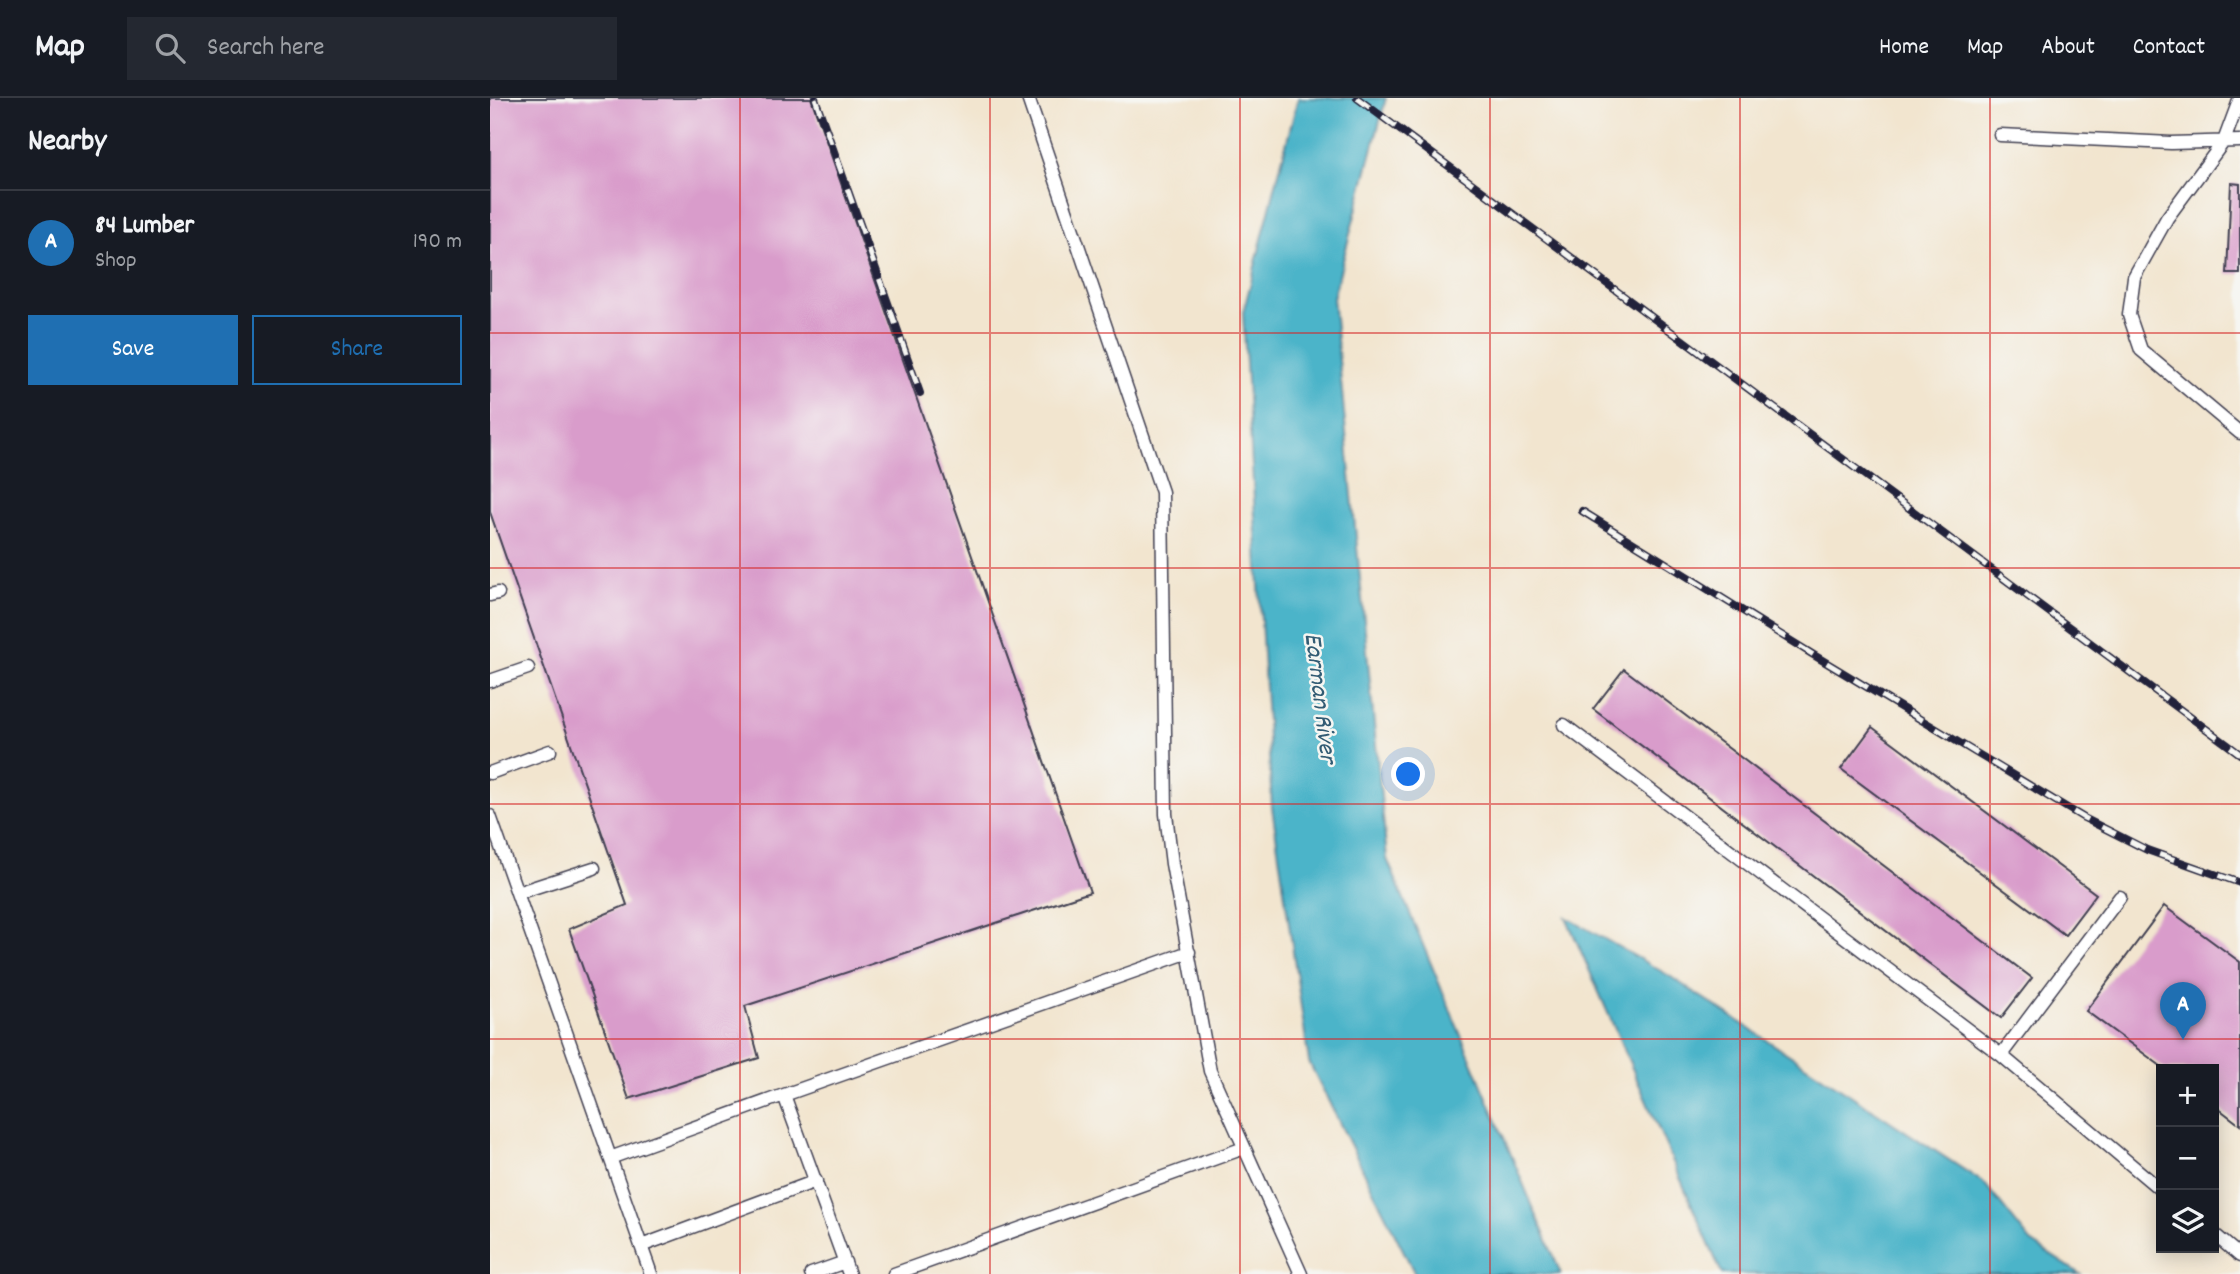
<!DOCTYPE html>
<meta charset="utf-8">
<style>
:root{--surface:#171b24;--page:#242831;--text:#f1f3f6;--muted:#9ea1a6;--line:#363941;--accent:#1f6fb2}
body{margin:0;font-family:Dekko,sans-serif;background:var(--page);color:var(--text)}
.controls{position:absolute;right:21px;bottom:21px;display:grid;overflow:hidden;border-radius:0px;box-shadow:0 4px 18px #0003}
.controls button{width:63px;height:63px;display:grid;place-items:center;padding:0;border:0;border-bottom:2px solid var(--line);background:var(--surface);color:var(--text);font:35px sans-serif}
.you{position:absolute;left:919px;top:677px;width:24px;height:24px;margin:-18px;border:5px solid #fff;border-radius:50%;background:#1a73e8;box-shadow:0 0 0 10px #1a73e833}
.badge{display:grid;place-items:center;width:46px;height:46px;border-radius:50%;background:var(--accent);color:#fff;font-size:23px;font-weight:700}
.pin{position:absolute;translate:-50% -58px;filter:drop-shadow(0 2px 4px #0008)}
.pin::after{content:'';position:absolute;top:37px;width:24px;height:21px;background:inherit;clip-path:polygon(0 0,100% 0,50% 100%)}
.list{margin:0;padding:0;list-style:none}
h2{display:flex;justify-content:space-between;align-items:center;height:91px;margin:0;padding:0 28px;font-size:30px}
h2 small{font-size:23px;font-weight:400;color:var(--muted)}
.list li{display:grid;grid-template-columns:46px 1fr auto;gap:21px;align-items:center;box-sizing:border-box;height:105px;padding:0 28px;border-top:2px solid var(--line)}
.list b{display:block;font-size:26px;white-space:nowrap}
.list p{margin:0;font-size:23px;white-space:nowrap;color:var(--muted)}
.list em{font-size:23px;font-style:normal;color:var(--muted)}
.actions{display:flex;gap:14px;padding:21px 28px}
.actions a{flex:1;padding:16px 0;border:2px solid var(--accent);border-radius:0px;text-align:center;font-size:24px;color:var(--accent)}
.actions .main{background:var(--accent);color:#fff}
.icon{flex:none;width:38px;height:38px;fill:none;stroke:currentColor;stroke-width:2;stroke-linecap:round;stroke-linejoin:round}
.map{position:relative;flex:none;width:1750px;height:1176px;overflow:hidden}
header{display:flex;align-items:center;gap:42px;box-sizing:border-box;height:98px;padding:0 35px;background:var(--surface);border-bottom:2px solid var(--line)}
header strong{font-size:33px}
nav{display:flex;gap:38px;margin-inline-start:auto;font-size:24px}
.search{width:490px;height:63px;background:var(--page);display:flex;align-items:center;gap:18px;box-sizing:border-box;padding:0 24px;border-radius:0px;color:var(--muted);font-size:26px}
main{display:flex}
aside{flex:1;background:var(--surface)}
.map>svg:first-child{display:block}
</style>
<header>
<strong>Map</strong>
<div class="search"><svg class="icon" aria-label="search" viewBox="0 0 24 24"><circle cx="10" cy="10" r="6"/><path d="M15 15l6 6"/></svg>Search here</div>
<nav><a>Home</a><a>Map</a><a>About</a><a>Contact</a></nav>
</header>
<main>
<aside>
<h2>Nearby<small></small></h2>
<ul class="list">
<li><span class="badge">A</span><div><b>84 Lumber</b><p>Shop</p></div><em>190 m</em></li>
</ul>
<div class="actions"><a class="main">Save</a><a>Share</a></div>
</aside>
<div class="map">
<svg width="1750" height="1176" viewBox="0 0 1750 1176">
<rect width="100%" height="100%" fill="#f6f6f2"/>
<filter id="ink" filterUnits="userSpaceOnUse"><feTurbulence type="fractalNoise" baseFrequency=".0143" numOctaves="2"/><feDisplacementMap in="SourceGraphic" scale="14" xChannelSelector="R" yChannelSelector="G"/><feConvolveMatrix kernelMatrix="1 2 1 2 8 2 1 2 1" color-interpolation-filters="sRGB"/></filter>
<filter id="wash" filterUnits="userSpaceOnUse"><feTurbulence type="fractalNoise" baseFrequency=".00686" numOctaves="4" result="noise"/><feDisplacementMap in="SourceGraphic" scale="28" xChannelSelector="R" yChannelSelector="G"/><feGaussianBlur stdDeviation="1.57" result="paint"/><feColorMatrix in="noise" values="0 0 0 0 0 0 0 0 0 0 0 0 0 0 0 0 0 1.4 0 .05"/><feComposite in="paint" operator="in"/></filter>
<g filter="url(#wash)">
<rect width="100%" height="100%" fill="#f2e5cf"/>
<!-- water -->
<path fill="#4bb4c9" stroke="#366b82" stroke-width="2" d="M808 0H896L843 200 897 761 1071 1176H925L819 964 782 709 753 215Z
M1076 819 1178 877 1494 1085 1541 1144 1590 1176H1232Z"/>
<g id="blocks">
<!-- building -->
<path fill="#d99ccb" d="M0 0H321L600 794 255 908 269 960 139 1001 79 831 137 807 0 414Z
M1741 85 1750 86V176H1737Z
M1134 571 1542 880 1511 920 1103 611Z
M1382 629 1606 796 1575 837 1351 671Z
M1674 808 1750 864V1027L1724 1007V971H1675L1596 913Z"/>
</g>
</g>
<g filter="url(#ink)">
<use href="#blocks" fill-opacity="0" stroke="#413f51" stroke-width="2"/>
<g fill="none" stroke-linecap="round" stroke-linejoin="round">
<!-- lane casing -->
<g stroke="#413f51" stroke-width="15">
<path id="lane" d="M538 0 672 394 676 716 682 766 720 973 811 1176
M1750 0 1734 43 1677 120 1644 179 1639 217 1651 252 1750 335
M1510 37 1681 45 1750 43
M0 497 8 495
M0 583 38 570
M1074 627 1511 957
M0 675 60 653
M0 718 161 1176
M27 795 104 770
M1630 799 1511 957 1671 1092
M120 1060 294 997
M1724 1136 1750 1158
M151 1148 326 1083
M321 1176 355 1164
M359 1176 294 997 699 854
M404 1176 754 1050"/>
</g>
<!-- lane -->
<use href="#lane" stroke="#fff" stroke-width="12"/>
<!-- rail casing -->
<g stroke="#22223b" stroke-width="8">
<path id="rail" d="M325 0 430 295
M867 0 1750 656
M1092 413 1322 556 1594 720 1657 752 1750 785"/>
</g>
<!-- rail -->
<use href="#rail" stroke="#f6f6f2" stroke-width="5" stroke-dasharray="16" stroke-linecap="butt"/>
</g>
</g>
<!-- grid -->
<path fill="none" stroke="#d62828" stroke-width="2" stroke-opacity="0.55" d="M250 0V1176M500 0V1176M750 0V1176M1000 0V1176M1250 0V1176M1500 0V1176M0 235H1750M0 470H1750M0 706H1750M0 941H1750"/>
<g text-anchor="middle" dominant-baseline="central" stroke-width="5" stroke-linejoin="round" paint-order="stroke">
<!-- water labels -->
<g font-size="26" font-style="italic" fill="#325c74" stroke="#f6f6f2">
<text transform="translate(829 600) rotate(83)">Earman River</text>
</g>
</g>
</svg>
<div class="controls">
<button>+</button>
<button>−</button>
<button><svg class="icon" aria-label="layers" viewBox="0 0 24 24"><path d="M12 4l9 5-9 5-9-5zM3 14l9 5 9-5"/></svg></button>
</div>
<div class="you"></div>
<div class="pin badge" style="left:1693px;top:942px">A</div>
</div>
</main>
